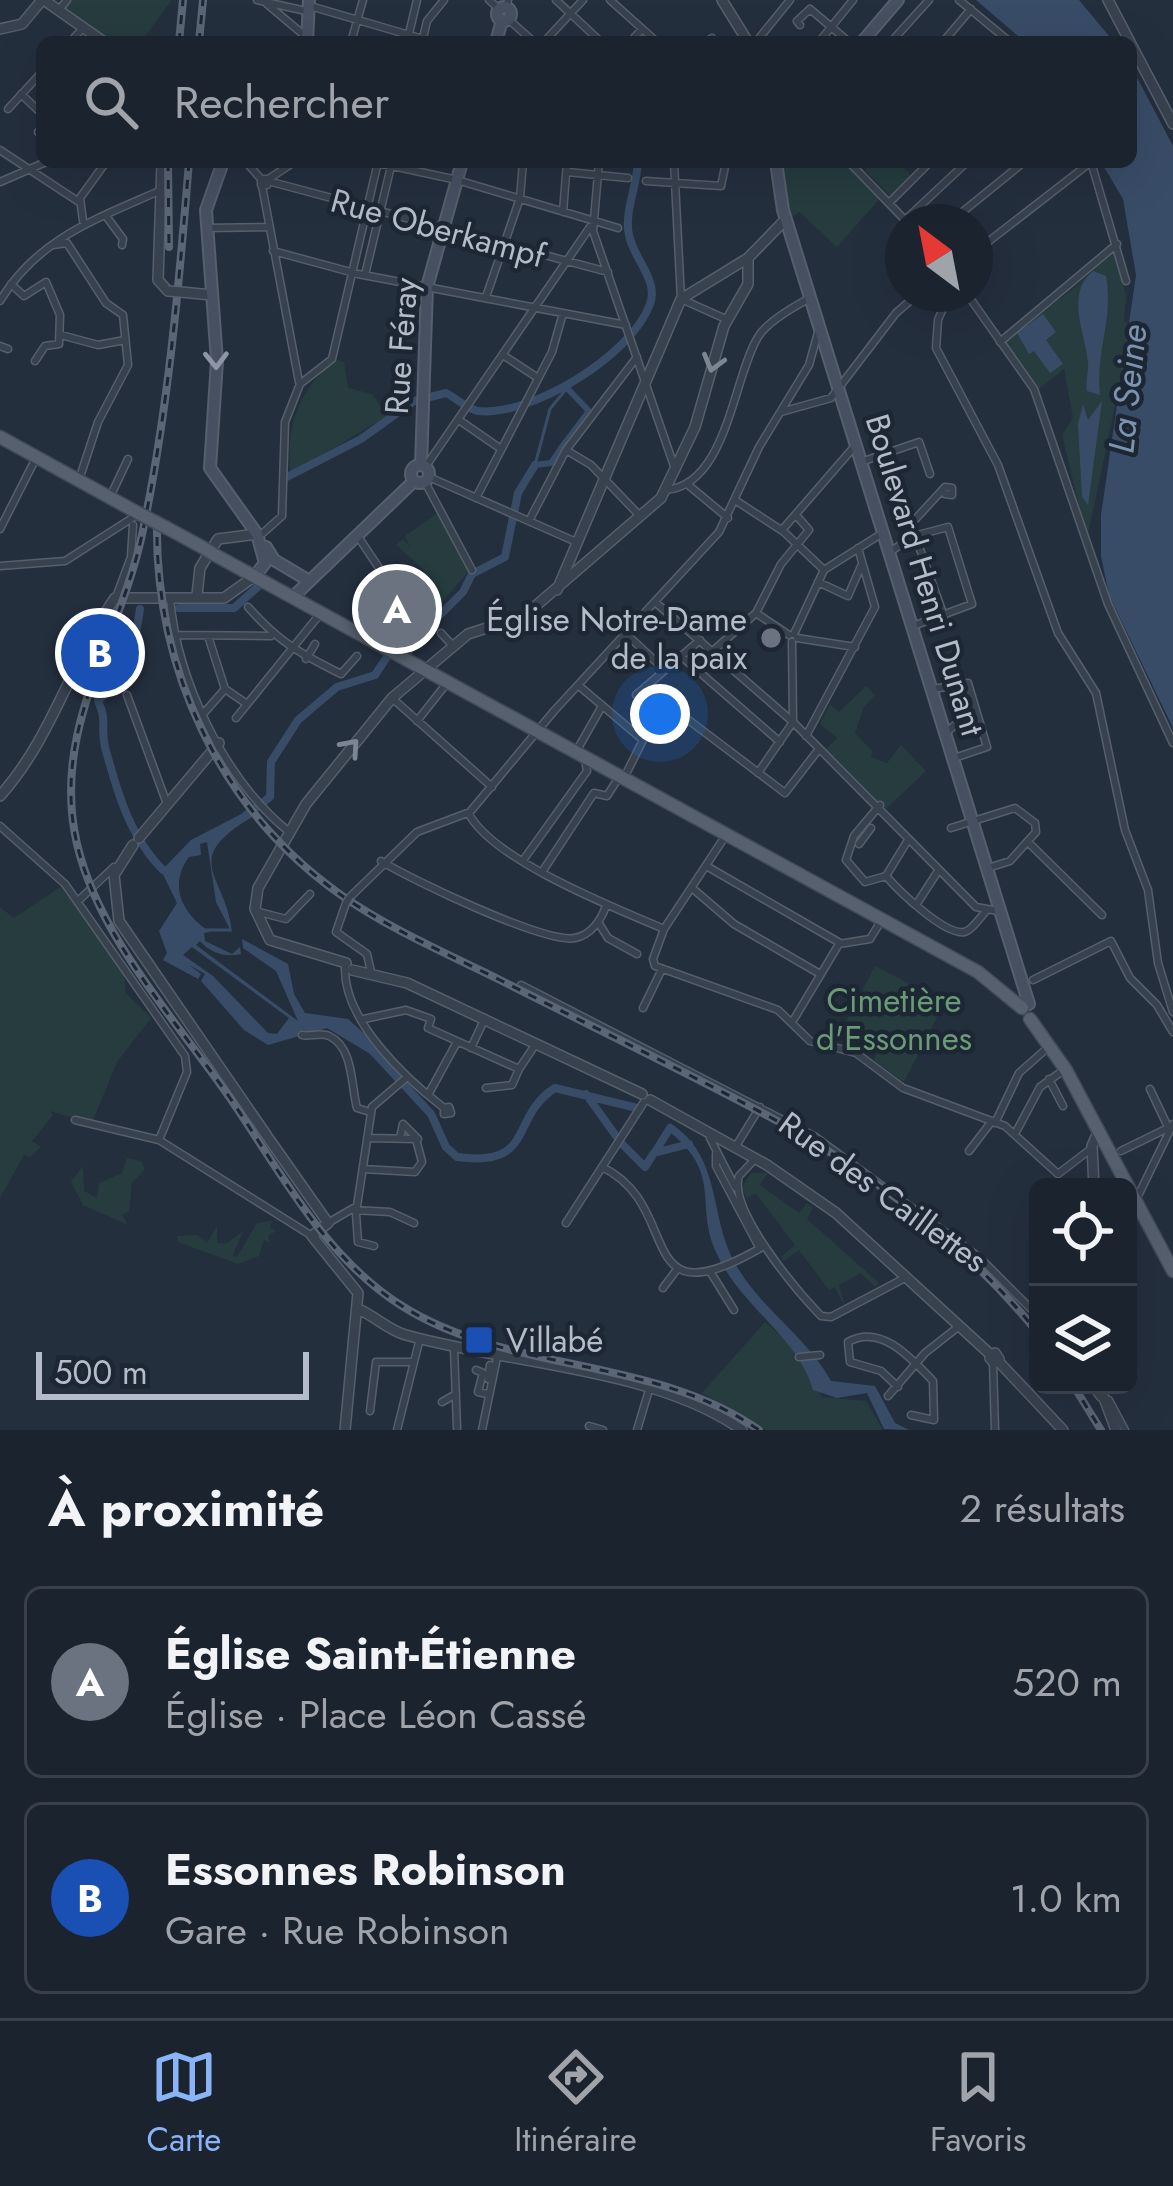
<!DOCTYPE html>
<html lang="fr">
<meta charset="utf-8">
<style>
:root{--surface:#1b232e;--page:#242b36;--text:#f1f3f6;--muted:#a0a4aa;--line:#39404a;--accent:#8ab4f8}
body{margin:0;font-family:Jost,sans-serif;background:var(--page);color:var(--text)}
.controls{position:absolute;right:36px;bottom:36px;display:grid;overflow:hidden;border-radius:18px;box-shadow:0 12px 48px #0002}
.controls button{width:108px;height:108px;display:grid;place-items:center;padding:0;border:0;border-bottom:3px solid var(--line);background:var(--surface);color:var(--text);font:60px sans-serif}
.compass{position:absolute;left:885px;top:204px;width:108px;height:108px;border-radius:50%;background:var(--surface);box-shadow:0 12px 48px #0002;rotate:328deg}
.scale{position:absolute;left:36px;bottom:30px;width:273px;box-sizing:border-box;padding-left:12px;border:6px solid #b4bcc9;border-top:0;font-size:33px;line-height:42px;white-space:nowrap;color:#b4bcc9;-webkit-text-stroke:9px #1d2633;paint-order:stroke}
.you{position:absolute;left:660px;top:714px;width:42px;height:42px;margin:-30px;border:9px solid #fff;border-radius:50%;background:#1a73e8;box-shadow:0 0 0 18px #1a73e833}
.badge{display:grid;place-items:center;width:78px;height:78px;border-radius:50%;background:var(--accent);color:#fff;font-size:39px;font-weight:700}
.pin{position:absolute;translate:-50% -50%;border:6px solid #fff;box-shadow:0 3px 12px #0006}
.list{margin:0;padding:0;list-style:none}
h2{display:flex;justify-content:space-between;align-items:center;height:156px;margin:0;padding:0 48px;font-size:51px}
h2 small{font-size:39px;font-weight:400;color:var(--muted)}
.list li{display:grid;grid-template-columns:78px 1fr auto;gap:36px;align-items:center;box-sizing:border-box;height:192px;margin:0 24px 24px;padding:0 24px;border:3px solid var(--line);border-radius:18px}
.list b{display:block;font-size:45px;white-space:nowrap}
.list p{margin:0;font-size:39px;white-space:nowrap;color:var(--muted)}
.list em{font-size:39px;font-style:normal;color:var(--muted)}
.icon{flex:none;width:66px;height:66px;fill:none;stroke:currentColor;stroke-width:2;stroke-linecap:round;stroke-linejoin:round}
.map{position:relative;flex:none;width:1173px;height:1430px;overflow:hidden}
.search{position:absolute;background:var(--surface);box-shadow:0 12px 48px #0002;left:36px;right:36px;top:36px;height:132px;display:flex;align-items:center;gap:30px;box-sizing:border-box;padding:0 42px;border-radius:18px;color:var(--muted);font-size:45px}
.sheet{height:588px;background:var(--surface)}
nav{display:flex;justify-content:space-around;align-items:center;box-sizing:border-box;height:168px;border-top:3px solid var(--line);background:var(--surface);font-size:33px;color:var(--muted)}
nav a{display:grid;justify-items:center;gap:6px}
nav .on{color:var(--accent)}
.map>svg:first-child{display:block}
</style>
<div class="map">
<svg width="1173" height="1430" viewBox="0 0 1173 1430">
<rect width="100%" height="100%" fill="#242f3e"/>
<!-- green -->
<path fill="#263c3f" d="M70 0H172L141 42H108L63 9Z
M781 162H844L880 198 837 247 799 212 790 219Z
M871 162H908L903 167 912 177 891 197 865 170Z
M1115 250 1126 296 1124 321 1129 324 1127 350 1087 539 1062 435 1073 418 1064 369 1035 392 1000 342 1072 290Z
M335 359 344 362 348 388 372 394 381 407 400 396 406 405 290 474C287 423 297 394 335 359Z
M438 513 469 571 442 602 423 569 396 545 403 539 410 547 405 536Z
M866 686 875 695 864 707 855 733 872 751 871 757 887 763 901 745 926 771 886 809 825 750 837 738 820 724 830 704 839 712Z
M62 886 124 974 126 993 151 1018 117 1062 92 1123 50 1111 53 1115 32 1141 41 1147 30 1157 24 1155 0 1198V907L14 918Z
M875 966 945 1002 904 1082 874 1060 877 1052 840 1033Z
M127 1158 141 1161 145 1169 132 1183 129 1211 122 1215 128 1225 83 1205 71 1182 83 1166 84 1191 97 1198 99 1183 122 1173Z
M751 1173H768L760 1185 799 1213 807 1203 813 1208 807 1219 879 1283 875 1287 861 1273 839 1285 845 1307 835 1287 829 1290 799 1250 784 1261 781 1257 795 1245 756 1194 746 1198 742 1187Z
M272 1221 270 1228 276 1231 268 1236 270 1243 264 1240 259 1256 238 1264 178 1242 177 1236 197 1235 207 1243 217 1226V1243L226 1244 243 1231 233 1255 237 1257 257 1223Z
M765 1322 798 1350 822 1397 866 1401 883 1430H767L702 1393Z"/>
<!-- water -->
<path fill="#394c67" fill-rule="evenodd" d="M976 0H1079L1114 42H1025Z
M1131 66 1173 146V728L1109 595 1101 556V515L1136 275 1123 199 1101 162H1131Z
M1093 271 1106 276C1114 321 1095 350 1100 395L1087 391C1085 380 1089 373 1088 362 1085 333 1065 294 1093 271Z
M1043 314 1056 332 1046 340 1063 364 1050 373 1034 351 1029 354 1017 333Z
M1102 401 1088 505 1082 497 1078 424 1083 404 1088 420Z
M247 811 252 817C178 861 227 875 232 933L216 902 207 842 200 844 201 855 189 857C167 887 184 915 210 932L204 933 205 941 232 954 240 947 241 954C227 958 210 953 200 941L196 945 298 1021 276 971 243 948 242 939 288 964 294 994 305 1013 348 1019 378 1046 380 1051 372 1055 327 1028 268 1045 244 1030 201 981 205 974 189 965 201 974 198 979 163 960 167 953 159 931 177 903 158 864 164 868 191 840ZM192 947 289 1018 277 1034 268 1033 213 976 183 955Z
M670 1123C723 1157 708 1216 736 1265 761 1309 807 1337 831 1381L875 1386 895 1423 909 1430 884 1429 867 1393 837 1398 813 1390C798 1337 741 1307 717 1254 693 1204 725 1174 666 1129Z"/>
<g fill="none" stroke-linecap="round" stroke-linejoin="round">
<!-- stream -->
<path stroke="#394c67" stroke-width="3" d="M535 465 550 409 567 388
M203 930H230"/>
<!-- canal -->
<path stroke="#394c67" stroke-width="6" d="M561 448 589 411 567 388
M535 465 551 463 560 450"/>
<!-- river -->
<path stroke="#394c67" stroke-width="8" d="M287 477 361 439 414 401 446 393C456 398 467 409 478 411 531 417 632 355 650 304 659 280 633 258 629 235 624 213 637 185 638 162
M179 608H234L261 584
M140 609 130 669 98 701C108 722 100 726 105 747 117 792 130 837 163 870
M245 816 270 797 271 762 298 720 337 687 375 675 403 633 433 622 463 592 472 574 505 557 518 493 535 465
M370 1048 431 1114 446 1147 457 1157C536 1168 509 1117 555 1088L637 1108
M586 1094 616 1136
M622 1144 645 1167 654 1153 689 1144
M655 1152 670 1128"/>
<!-- minor casing -->
<g stroke="#565f6c" stroke-width="9">
<path id="minor" d="M257 0 306 11
M489 0 499 9
M556 0 601 42
M610 0 657 42
M959 0 1010 42
M267 4 305 36
M310 6 433 42
M506 8 508 0
M59 10 67 0
M508 19 534 42
M800 25 797 21 810 9 849 42
M423 38 427 21 444 0
M806 41 807 42
M70 42 84 27
M351 42 363 0
M407 42 417 0
M544 42 583 0
M630 42 642 29
M706 42 712 38
M756 42 790 0
M819 42 853 0
M891 42 929 0
M943 42 971 9
M21 94 42 114
M8 109 42 72
M38 132 42 128
M0 150 79 202
M246 162 261 179
M599 162 593 231 674 466
M674 162 681 299 728 320
M849 162 905 220
M1091 162 1126 281
M379 163 457 180 618 228
M567 172 628 178
M261 179H267V185H261Z
M267 180 294 162
M268 181 608 272
M646 181 721 186 726 162
M0 182 46 162
M262 186 299 382
M889 203 930 162
M563 212 567 162
M106 216 123 239 122 245
M905 220 967 162
M83 221 80 198 106 162
M950 222 1024 162
M208 228 268 227
M53 245 67 243 106 303 123 315 128 365 98 422 79 480
M273 251 358 274 626 325
M975 252 1091 162
M365 275 392 162
M11 284 24 296 46 282 60 315 59 344 45 346 35 361
M949 294 938 320 936 348 998 465 1058 633 1096 693 1125 830 1148 890 1158 963 1173 1012
M967 294 1034 389 1108 604 1173 743
M486 297 520 198 523 162
M0 301C37 239 96 219 159 191
M61 335 98 345 125 340
M1000 342 1117 244
M0 346 8 349
M503 355 538 378
M781 412 831 398 896 313 918 294
M459 420 501 449
M566 450 591 465 640 516
M861 462 919 442 930 474
M426 466 590 227
M429 477 574 541
M425 482 472 570
M687 484 728 518
M666 490C727 485 733 378 758 337 767 322 795 306 810 298
M110 497 128 459
M476 498 552 352 563 313
M735 500 784 532 824 570
M529 521 566 450 637 357
M0 529 35 460
M782 530 854 447
M263 533 282 516 285 422 300 384 332 359 378 162
M357 535 393 589 374 639
M890 552 916 534
M0 566 65 561 137 515
M818 582 848 596 862 564
M393 591 408 601
M116 597 131 557 133 525
M170 598C177 680 224 779 288 831
M655 602 793 722 976 907 998 911
M248 607C279 642 299 653 341 674L357 656
M756 613 789 635
M944 616 911 524 945 487 952 488V495L945 494
M913 626 972 604 948 527 918 535
M441 633 452 645
M625 633 665 670
M794 634 824 570 881 534
M177 635 271 636
M208 636 225 689
M797 638 855 647
M792 642 793 722
M714 650 756 613 781 564 809 530 796 515
M405 656 413 643
M681 656 780 742
M306 659 315 644
M578 685 643 740 624 778
M645 687 785 793 819 749
M225 689 247 704
M933 689 968 683 987 747 954 758
M127 695 167 804
M636 695 700 640
M392 698 492 787
M204 713 225 689
M236 718 320 614
M417 721 447 683
M947 732 975 707
M806 736 875 607 858 548
M577 750 602 706
M758 773 793 722
M880 805 854 836 846 860 865 882 886 876
M469 814C493 860 615 908 664 929
M0 826 65 884 185 1056 187 1072 159 1140
M951 828 1015 808 1035 823 1036 832 1010 861 988 868
M726 835 664 929 653 959 655 966 778 1010 810 1041 856 1053 903 1088 1005 1126 1058 1174 1092 1148
M1028 842 1102 915
M859 844 871 828
M524 859 587 771 585 759
M381 861C410 879 545 944 575 938 591 935 601 920 606 906
M708 867 840 943
M544 869 594 793 607 796 619 777
M886 876C898 890 944 935 964 932 971 931 980 918 985 912
M886 876 908 840
M692 888 734 924 820 974
M349 898 417 832 470 812 554 711 719 532 759 447 809 365 819 329
M78 901 114 867
M346 903 336 932 367 954 371 972
M916 905 938 871
M259 912 286 919 310 894
M598 922 608 938 637 954
M345 968C344 1021 405 1078 444 1108
M1033 980 1111 941 1130 978 1157 1005 1173 1032
M521 985 814 1136 980 1258 1038 1316
M643 1008 662 969
M364 1019 406 1010 431 1019 428 1028 519 1069 535 1045
M794 1019 839 944 870 939 881 921
M302 1035C309 1037 321 1032 329 1036 354 1047 351 1087 357 1108L370 1112
M471 1048 485 1018
M1049 1079 1063 1106
M486 1088 512 1085 519 1069
M1150 1089 1168 1127
M428 1095 457 1042
M449 1107 451 1113 444 1114V1108Z
M75 1120 159 1140 312 1236
M995 1123 1019 1073 1045 1050
M1015 1134 1040 1087 1061 1072
M400 1138 403 1124 418 1139
M710 1138 735 1187
M736 1146 760 1107
M969 1151 992 1121
M1121 1151 1172 1126
M716 1154V1166L759 1247
M755 1159 739 1176C728 1210 797 1291 821 1316L831 1317 903 1279
M602 1167C686 1207 629 1325 764 1246
M363 1169 415 1172 422 1162 416 1139 367 1138
M1136 1200 1173 1124
M353 1210 390 1212 414 1223
M356 1214 358 1242 374 1246
M328 1223 357 1206 372 1107 406 1078
M566 1223 644 1102
M711 1273 734 1310
M663 1288 678 1268
M454 1348 457 1428
M799 1357 820 1355
M993 1363 995 1430
M476 1370 483 1373 478 1392 487 1394
M488 1379 490 1365
M1091 1385 1100 1397
M898 1387 881 1371 850 1362 848 1342C881 1323 912 1359 933 1381L934 1420 911 1415
M888 1396 925 1353 958 1327
M1109 1400 1125 1430
M442 1402 456 1394
M370 1411 376 1362H411
M589 1426 603 1430
M397 1430 420 1338
M482 1430 498 1353
M637 1430 649 1390"/>
</g>
<!-- tertiary casing -->
<g stroke="#565f6c" stroke-width="12">
<path id="tertiary" d="M44 0 104 42
M722 0 748 42
M1108 0 1130 42
M0 29 22 24 42 0
M1131 44 1173 124
M162 162 158 280 168 291
M181 292 212 295
M557 590 681 299 748 258 786 219
M197 595 200 568 218 539 257 534
M0 796C52 738 71 662 115 598H224L255 576
M139 838 219 743
M133 845 114 875 119 921 267 1136
M346 963 270 940 255 909 258 888 306 804 392 698 468 634 524 616 661 498 695 427 724 326 748 284V258
M352 970 407 983 642 1094
M650 1100 767 1165 836 1213 991 1355
M269 1139 328 1223 312 1236 358 1293 345 1430
M1094 1187 1092 1146 1099 1130
M358 1309C375 1316 388 1330 406 1335 508 1364 655 1368 742 1430
M995 1353 999 1359 994 1363 990 1358Z
M998 1361 1063 1430
M1099 1385 1116 1430"/>
</g>
<!-- secondary casing -->
<g stroke="#565f6c" stroke-width="14">
<path id="secondary" d="M497 14a7 7 0 1 1 14 0a7 7 0 1 1-14 0Z
M307 42 309 0
M496 42 502 20
M862 42 898 0
M223 162 206 210 217 361 210 468 257 534 265 563 255 576
M776 162 783 210 1029 1004
M411 474a9 9 0 1 1 18 0a9 9 0 1 1-18 0Z
M421 465 427 287 462 162
M266 547 274 560 306 579
M293 597 414 481"/>
</g>
<!-- primary casing -->
<g stroke="#414a57" stroke-width="15">
<path id="primary" d="M0 437 138 513
M167 528 202 547
M215 555 978 972 1022 1008
M1030 1019 1066 1070 1173 1271"/>
</g>
<!-- minor -->
<use href="#minor" stroke="#38414e" stroke-width="6"/>
<!-- tertiary -->
<use href="#tertiary" stroke="#38414e" stroke-width="9"/>
<!-- secondary -->
<use href="#secondary" stroke="#465061" stroke-width="10"/>
<!-- primary -->
<use href="#primary" stroke="#56606e" stroke-width="12"/>
<!-- rail casing -->
<g stroke="#5a6575" stroke-width="8">
<path id="rail" d="M179 42 183 0
M199 42 203 0
M168 162 169 247
M189 162C179 285 168 410 143 530 121 639 50 728 77 844 99 938 176 1020 230 1098 280 1171 325 1258 402 1306 510 1374 653 1356 759 1430
M157 519C154 667 219 809 341 895 391 930 448 954 502 981 591 1026 682 1070 770 1117 869 1171 967 1245 1038 1333
M1073 1385 1101 1430"/>
</g>
<!-- rail -->
<use href="#rail" stroke="#1d2633" stroke-width="3" stroke-dasharray="9" stroke-linecap="butt"/>
<!-- minor-bridge casing -->
<g stroke="#565f6c" stroke-width="9" stroke-linecap="butt">
<path id="minor-bridge" d="M346 903 349 898"/>
</g>
<!-- tertiary-bridge casing -->
<g stroke="#565f6c" stroke-width="12" stroke-linecap="butt">
<path id="tertiary-bridge" d="M168 291 181 292"/>
</g>
<!-- primary-bridge casing -->
<g stroke="#414a57" stroke-width="15" stroke-linecap="butt">
<path id="primary-bridge" d="M138 513 167 528
M202 547 215 555"/>
</g>
<!-- minor-bridge -->
<use href="#minor-bridge" stroke="#38414e" stroke-width="6"/>
<!-- tertiary-bridge -->
<use href="#tertiary-bridge" stroke="#38414e" stroke-width="9"/>
<!-- primary-bridge -->
<use href="#primary-bridge" stroke="#56606e" stroke-width="12"/>
</g>
<!-- one-way arrows -->
<defs><path id="oneway-chevron" d="M-2-3.5L2.5 0L-2 3.5" fill="none" stroke-width="1.6" stroke-linecap="round" stroke-linejoin="round" transform="scale(3)"/></defs>
<use stroke="#8e96a5" href="#oneway-chevron" transform="translate(216 360) rotate(89)"/>
<g stroke="#7c8592">
<use href="#oneway-chevron" transform="translate(713 363) rotate(106)"/>
<use href="#oneway-chevron" transform="translate(351 747) rotate(-49)"/>
</g>
<!-- markers -->
<circle fill="#6b7280" stroke="#1d2633" stroke-width="4.5" cx="771" cy="638" r="12"/>
<rect fill="#1a4fb4" stroke="#1d2633" stroke-width="4.5" x="464" y="1325" width="30" height="30" rx="6"/>
<g text-anchor="middle" dominant-baseline="central" stroke-width="9" stroke-linejoin="round" paint-order="stroke">
<!-- street labels -->
<g font-size="33" fill="#b4bcc9" stroke="#1d2633">
<text transform="translate(438 228) rotate(15)">Rue Oberkampf</text>
<text transform="translate(401 346) rotate(-86)">Rue Féray</text>
<text transform="translate(925 575) rotate(73)">Boulevard Henri Dunant</text>
<text transform="translate(883 1192) rotate(36)">Rue des Caillettes</text>
</g>
<!-- poi labels -->
<g font-size="33" fill="#b4bcc9" stroke="#1d2633" text-anchor="end">
<text x="747" y="619">Église Notre-Dame<tspan x="747" dy="38">de la paix</tspan></text>
<text x="506" y="1340" text-anchor="start">Villabé</text>
</g>
<!-- park labels -->
<g font-size="33" fill="#6b9a76" stroke="#1d2633">
<text x="894" y="1000">Cimetière<tspan x="894" dy="38">d'Essonnes</tspan></text>
</g>
<!-- water labels -->
<g font-size="36" font-style="italic" fill="#7c92b1" stroke="#1d2633">
<text transform="translate(1127 389) rotate(-84)">La Seine</text>
</g>
</g>
</svg>
<div class="controls">
<button><svg class="icon" aria-label="locate" viewBox="0 0 24 24"><circle cx="12" cy="12" r="6"/><path d="M12 2v4M12 18v4M2 12h4M18 12h4"/></svg></button>
<button><svg class="icon" aria-label="layers" viewBox="0 0 24 24"><path d="M12 4l9 5-9 5-9-5zM3 14l9 5 9-5"/></svg></button>
</div>
<svg class="compass" viewBox="-18 -18 36 36"><path d="M0-13l5 13h-10z" fill="#e53935"/><path d="M0 13l5-13h-10z" fill="#a0a4aa"/></svg>
<div class="scale">500 m</div>
<div class="you"></div>
<div class="pin badge" style="left:397px;top:609px;background:#6b7280">A</div>
<div class="pin badge" style="left:100px;top:653px;background:#1a4fb4">B</div>
<div class="search"><svg class="icon" aria-label="search" viewBox="0 0 24 24"><circle cx="10" cy="10" r="6"/><path d="M15 15l6 6"/></svg>Rechercher</div>
</div>
<section class="sheet">
<h2>À proximité<small>2 résultats</small></h2>
<ul class="list">
<li><span class="badge" style="background:#6b7280">A</span><div><b>Église Saint-Étienne</b><p>Église · Place Léon Cassé</p></div><em>520 m</em></li>
<li><span class="badge" style="background:#1a4fb4">B</span><div><b>Essonnes Robinson</b><p>Gare · Rue Robinson</p></div><em>1.0 km</em></li>
</ul>
</section>
<nav>
<a class="on"><svg class="icon" aria-label="map" viewBox="0 0 24 24"><path d="M3 6l6-2 6 2 6-2v14l-6 2-6-2-6 2zM9 4v14M15 6v14"/></svg>Carte</a>
<a><svg class="icon" aria-label="directions" viewBox="0 0 24 24"><path d="M12 3l9 9-9 9-9-9zM9 14v-3h6M13 9l2 2-2 2"/></svg>Itinéraire</a>
<a><svg class="icon" aria-label="saved" viewBox="0 0 24 24"><path d="M7 4h10v16l-5-4-5 4z"/></svg>Favoris</a>
</nav>
